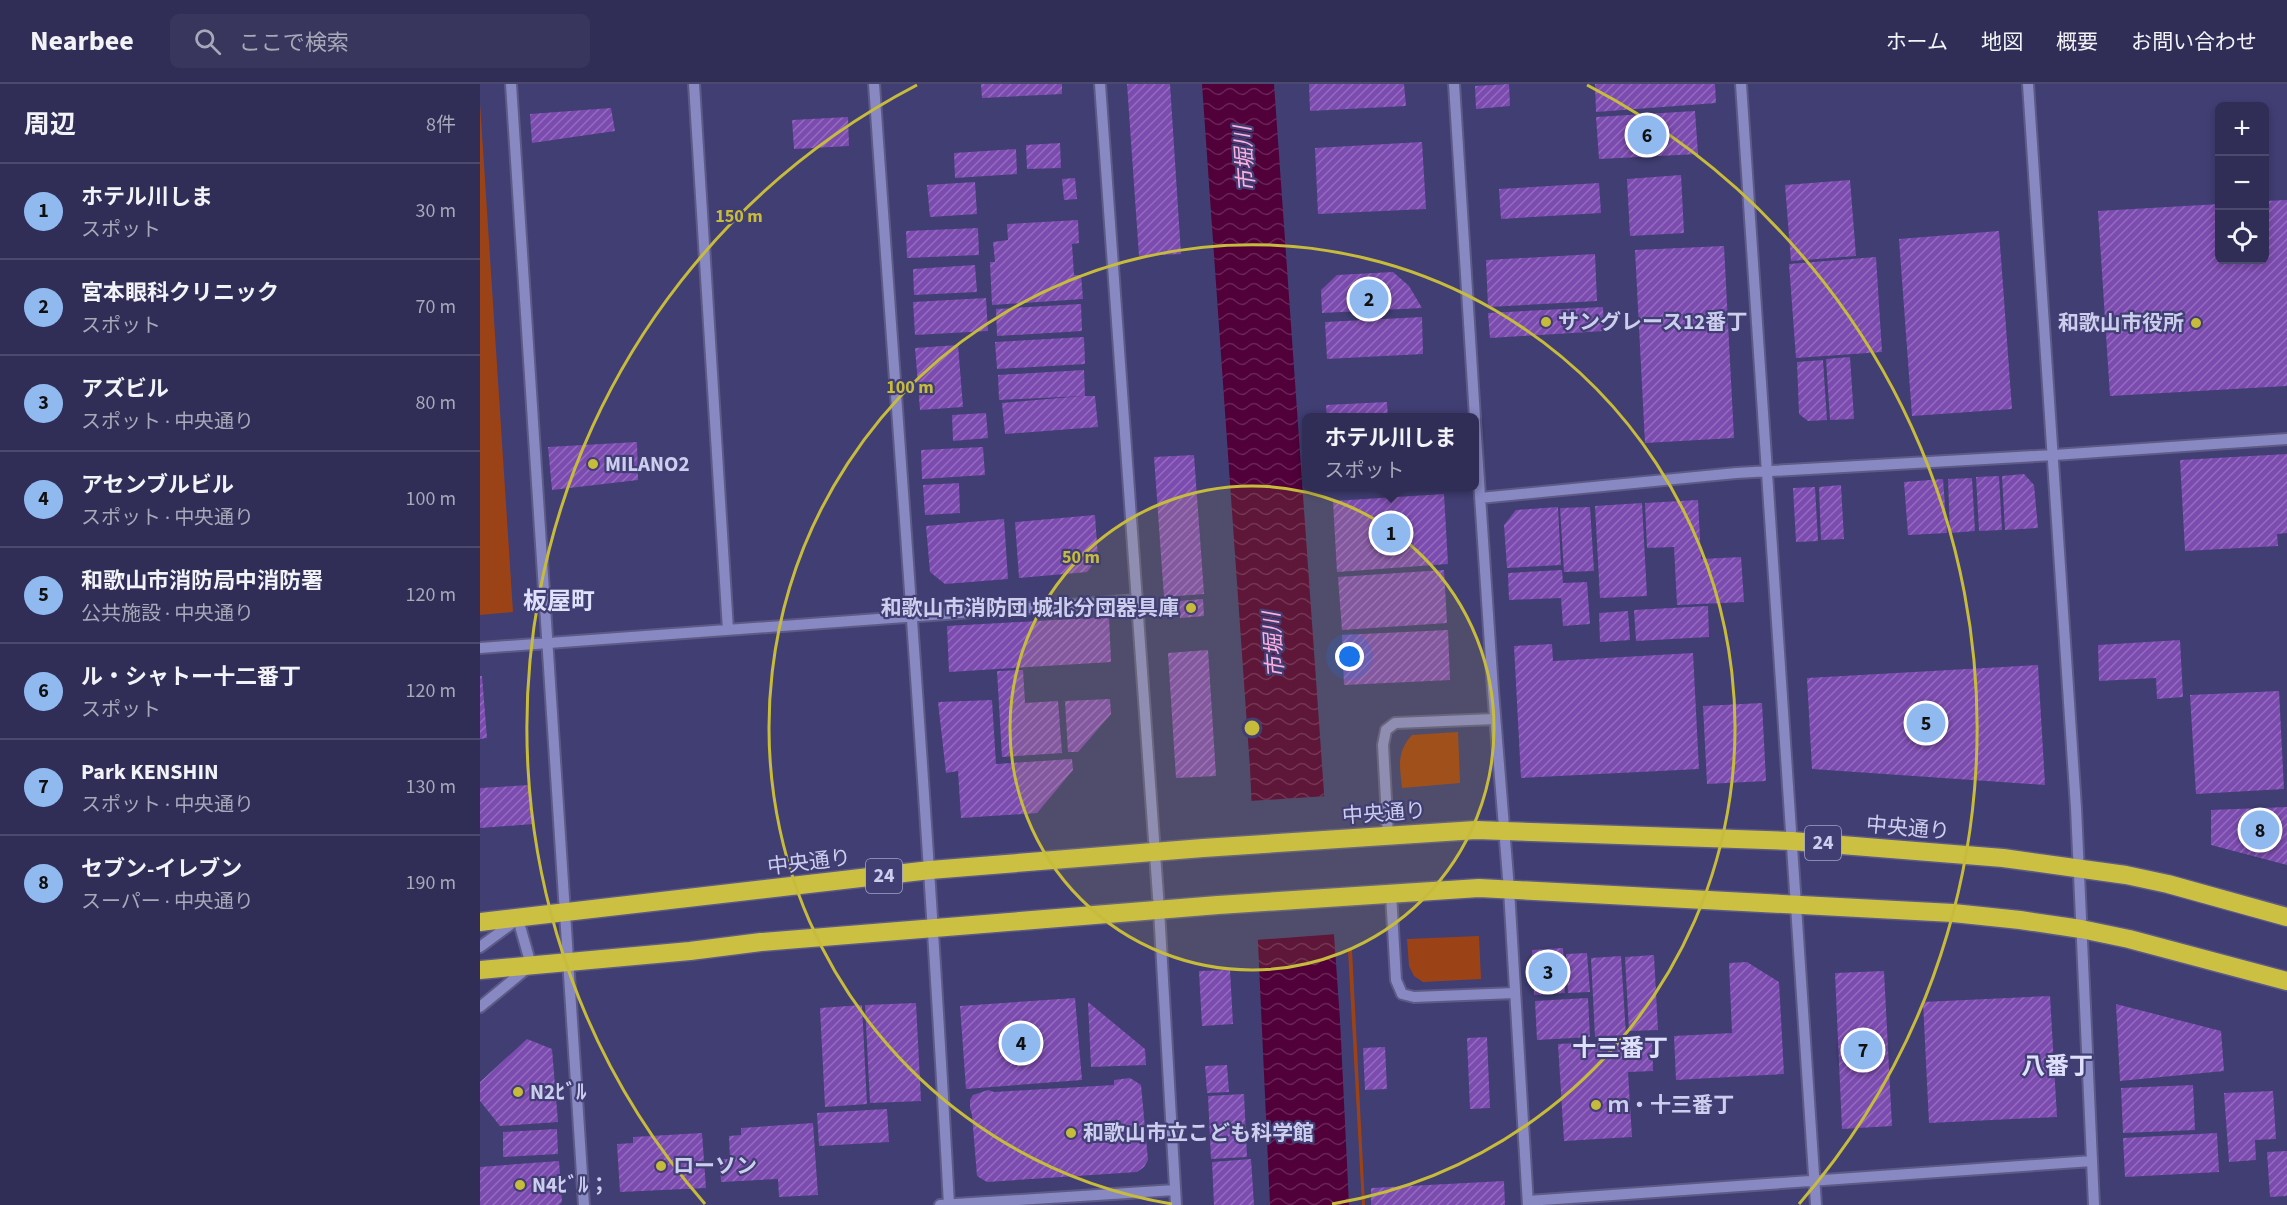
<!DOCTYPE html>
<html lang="ja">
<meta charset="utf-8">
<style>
:root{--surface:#302e56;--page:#38365c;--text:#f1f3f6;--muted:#a8a8b9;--line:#4b4a6c;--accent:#90b9f0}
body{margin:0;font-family:"Source Sans 3","Noto Sans JP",sans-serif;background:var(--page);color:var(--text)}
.controls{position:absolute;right:18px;top:18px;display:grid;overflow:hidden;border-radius:9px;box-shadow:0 3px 9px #0003}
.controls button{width:54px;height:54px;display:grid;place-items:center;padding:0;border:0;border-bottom:2px solid var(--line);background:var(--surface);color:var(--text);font:30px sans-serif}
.you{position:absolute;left:870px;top:573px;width:21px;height:21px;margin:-15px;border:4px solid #fff;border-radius:50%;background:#1a73e8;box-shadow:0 0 0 9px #1a73e833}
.badge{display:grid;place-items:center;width:39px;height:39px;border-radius:50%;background:var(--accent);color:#111;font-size:20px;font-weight:700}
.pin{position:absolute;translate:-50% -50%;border:3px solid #fff;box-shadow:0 2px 6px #0006}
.popup{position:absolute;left:822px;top:329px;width:177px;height:78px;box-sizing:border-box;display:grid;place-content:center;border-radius:9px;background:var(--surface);filter:drop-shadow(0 2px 4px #0005);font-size:20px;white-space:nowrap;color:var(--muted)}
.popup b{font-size:22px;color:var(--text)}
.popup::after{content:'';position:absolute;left:50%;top:100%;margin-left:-12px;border:12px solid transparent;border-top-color:var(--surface)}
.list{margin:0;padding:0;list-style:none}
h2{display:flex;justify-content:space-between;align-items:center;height:78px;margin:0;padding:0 24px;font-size:26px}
h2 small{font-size:20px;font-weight:400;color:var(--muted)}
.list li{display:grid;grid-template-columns:39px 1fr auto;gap:18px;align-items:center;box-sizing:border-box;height:96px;padding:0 24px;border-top:2px solid var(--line)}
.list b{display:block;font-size:22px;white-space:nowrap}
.list p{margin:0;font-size:20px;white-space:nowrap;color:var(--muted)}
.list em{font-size:20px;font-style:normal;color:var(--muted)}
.icon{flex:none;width:33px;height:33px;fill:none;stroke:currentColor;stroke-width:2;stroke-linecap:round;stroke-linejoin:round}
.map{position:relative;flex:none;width:1807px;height:1121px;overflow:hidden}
header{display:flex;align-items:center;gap:36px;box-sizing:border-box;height:84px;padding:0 30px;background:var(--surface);border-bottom:2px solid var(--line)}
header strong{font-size:28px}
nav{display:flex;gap:33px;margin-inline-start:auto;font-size:21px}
.search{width:420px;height:54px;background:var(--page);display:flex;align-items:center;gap:15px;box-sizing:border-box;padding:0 21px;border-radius:9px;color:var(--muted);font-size:22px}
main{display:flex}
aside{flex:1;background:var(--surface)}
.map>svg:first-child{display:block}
</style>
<header>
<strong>Nearbee</strong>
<div class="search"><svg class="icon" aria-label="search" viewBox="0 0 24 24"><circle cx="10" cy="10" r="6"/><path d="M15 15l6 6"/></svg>ここで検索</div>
<nav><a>ホーム</a><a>地図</a><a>概要</a><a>お問い合わせ</a></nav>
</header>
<main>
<aside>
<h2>周辺<small>8件</small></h2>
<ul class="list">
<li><span class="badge">1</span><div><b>ホテル川しま</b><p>スポット</p></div><em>30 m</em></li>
<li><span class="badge">2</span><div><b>宮本眼科クリニック</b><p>スポット</p></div><em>70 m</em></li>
<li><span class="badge">3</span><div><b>アズビル</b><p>スポット · 中央通り</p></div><em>80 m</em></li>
<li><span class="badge">4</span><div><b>アセンブルビル</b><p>スポット · 中央通り</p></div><em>100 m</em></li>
<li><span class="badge">5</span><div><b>和歌山市消防局中消防署</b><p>公共施設 · 中央通り</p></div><em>120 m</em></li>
<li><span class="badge">6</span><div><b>ル・シャトー十二番丁</b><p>スポット</p></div><em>120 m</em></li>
<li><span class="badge">7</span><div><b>Park KENSHIN</b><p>スポット · 中央通り</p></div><em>130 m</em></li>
<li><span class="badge">8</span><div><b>セブン-イレブン</b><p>スーパー · 中央通り</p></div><em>190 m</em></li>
</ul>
</aside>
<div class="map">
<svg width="1807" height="1121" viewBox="0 0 1807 1121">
<defs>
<pattern id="water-waves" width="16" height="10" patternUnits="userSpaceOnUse" patternTransform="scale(1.5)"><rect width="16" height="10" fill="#51003a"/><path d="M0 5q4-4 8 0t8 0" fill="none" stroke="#692457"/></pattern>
<pattern id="building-hatch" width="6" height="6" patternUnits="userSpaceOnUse" patternTransform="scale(1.5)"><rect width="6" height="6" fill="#7c4baf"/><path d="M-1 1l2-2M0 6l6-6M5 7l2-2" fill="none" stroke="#936cbe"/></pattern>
</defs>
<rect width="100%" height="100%" fill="#403e73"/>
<!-- green -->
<path fill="#9b4317" d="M0 19 33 528 0 531Z
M978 648 980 699 922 704C920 682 916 669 932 651Z
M999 852 1001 895 943 898 934 892 929 882 927 855Z
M868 866H872L885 1121H882Z"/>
<!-- water -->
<path fill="url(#water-waves)" d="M722 0H794L860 936 869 1121H790L770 684Z"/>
<!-- pier -->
<path fill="#403e73" d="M847 712 857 850 775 856 769 717Z"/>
<!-- building -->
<path fill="url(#building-hatch)" d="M501 0H582V10L502 14Z
M647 0H690L701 170 659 172Z
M829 0H924L926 22 830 27Z
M1029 0 1030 22 996 25 995 2Z
M1115 0H1235L1236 19 1116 28Z
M131 24 135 47 52 59 50 30Z
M1215 27 1218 70 1119 75 1116 33Z
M368 33 369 62 314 65 312 36Z
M942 58 946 125 838 130 835 64Z
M580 59 581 84 547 85 546 61Z
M536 65 537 90 475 94 474 69Z
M1201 91 1204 149 1150 152 1147 95Z
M595 94 597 115 584 116 582 95Z
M1370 96 1376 172 1311 177 1305 101Z
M495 98 497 130 450 133 447 101Z
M1119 99 1121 129 1021 135 1019 105Z
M1807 116V302L1630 312 1618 127 1740 120V176H1784V117Z
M598 136 599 159 592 160 594 191H601L603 215 512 221 510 178H515L513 158 528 156 527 140Z
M498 144 499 171 427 174 426 147Z
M1519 147 1532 325 1432 332 1419 155Z
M1244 162 1254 354 1165 359 1155 166Z
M1115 170 1117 217 1008 223 1006 176Z
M1396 173 1402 268 1316 274 1309 180Z
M495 181 497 208 434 211 433 185Z
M913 188 929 202 942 224 842 229 841 206 857 191Z
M506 214 508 247 435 251 433 218Z
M601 220 602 247 517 252 516 225Z
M1123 223 1124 247 1010 254 1008 229Z
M942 233 943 270 847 275 845 238Z
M604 253 605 280 517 285 515 258Z
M478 261 483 323 440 326 435 264Z
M1370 273 1374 335 1350 336 1346 275Z
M1343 276 1347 336 1328 337 1319 330 1317 278Z
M604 286 605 312H615L618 343 525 350 522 319 603 312 519 316 518 291Z
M907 318 908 334H847L846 321Z
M506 329 508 354 473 357 472 331Z
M157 358 158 396 72 406 68 363Z
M503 363 505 391 442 395 441 366Z
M1807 370V449L1797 450 1798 462 1705 467 1700 376Z
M714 371 724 510 684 513 674 373Z
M1544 390 1554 401 1558 444 1525 446 1522 392Z
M1519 392 1522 446 1499 447 1496 393Z
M1492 394 1495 447 1470 449 1468 395Z
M1463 395 1467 449 1428 451 1424 398Z
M479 399 480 429 445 431 443 401Z
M1361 401 1364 455 1341 456 1339 403Z
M1335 403 1338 457 1316 458 1313 404Z
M964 410 968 480 857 488 853 417Z
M1218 416 1221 475 1261 473 1264 518 1197 521 1194 463 1167 464 1165 419Z
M1162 419 1167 512 1120 514 1115 422Z
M1078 423 1081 481 1027 484 1024 441 1036 426Z
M1110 423 1114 487 1084 488 1080 424Z
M615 431 618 474 607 488 539 494 535 438Z
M524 435 528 495 465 500 450 488 446 442Z
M964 486 967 539 862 546 858 493Z
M1082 486 1083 499 1107 498 1110 540 1083 542 1081 514 1029 516 1028 489Z
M723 515 724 532 700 534 699 517Z
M1228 522 1229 553 1156 557 1154 526Z
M1148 527 1150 556 1120 558 1119 529Z
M629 533 631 578 469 588 467 542Z
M968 546 970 596 864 601 862 551Z
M1700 556 1703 613 1677 615 1676 594 1619 597 1618 561Z
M1072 560 1073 577 1213 569 1219 685 1041 694 1034 562Z
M728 566 736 692 696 694 688 569Z
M1558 581 1565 701 1332 685 1327 594Z
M543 586 545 619 578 617 582 669 522 673 517 587Z
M0 592H2L7 654 0 655Z
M1799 607 1804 705 1716 710 1710 611Z
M630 615 631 630 598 668H588L585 617Z
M512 616 516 680 592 675 593 686 557 729 481 734 478 687 466 689 458 618Z
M1282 619 1286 697 1227 700 1223 622Z
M50 701 53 740 0 744V704Z
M1807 723V781L1731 761V726Z
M1083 864 1085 909 1054 911 1052 866Z
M1107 869 1110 908 1088 909 1086 870Z
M1174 871 1178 946 1149 947 1145 873Z
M1141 872 1146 951 1115 953 1111 874Z
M1267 878 1299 898 1304 990 1196 996 1194 952 1252 949 1249 879Z
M750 886 753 940 722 942 719 887Z
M1404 887 1412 1042 1362 1045 1355 889Z
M1570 912 1577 1033 1449 1039 1443 918Z
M595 914 602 996 486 1005 480 922Z
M1108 914 1110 953 1057 956 1055 917Z
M608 918 665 965 666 981 611 983Z
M436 919 441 1017 390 1019 385 921Z
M1636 920 1741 947 1744 987 1640 997Z
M382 921 387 1020 345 1023 340 924Z
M1007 953 1010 1024 990 1025 987 954Z
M47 955 72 965 78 1038 20 1042 0 1017V998Z
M1172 955 1173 987 1148 988 1152 1053 1084 1057 1078 960Z
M905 963 907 1005 885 1006 883 964Z
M747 981 749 1008 727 1009 725 982Z
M650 994 661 1001 668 1076 664 1083 657 1088 507 1098 497 1092 492 1031 490 1024V1016L493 1011 508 1006 514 1008 634 1001V996Z
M1713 1001 1715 1046 1643 1049 1641 1004Z
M1793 1007 1796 1055 1775 1056 1776 1076 1749 1078 1744 1009Z
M764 1010 767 1073 731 1075 728 1012Z
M407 1025 409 1058 339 1062 337 1029Z
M333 1039 338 1111 299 1113 298 1095 241 1098 240 1075H250L249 1052 261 1051V1044Z
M77 1045 78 1070 23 1073V1048Z
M222 1049 226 1104 140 1108 137 1060 153 1059V1053Z
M1737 1049 1739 1088 1645 1093 1643 1054Z
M1807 1067V1112L1790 1113 1787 1068Z
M771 1075 774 1121H734L732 1078Z
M79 1077 82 1118 79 1121H0V1083Z
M1024 1097 1025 1121H891V1104Z"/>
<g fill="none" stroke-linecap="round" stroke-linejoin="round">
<!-- minor casing -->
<g stroke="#5d5a86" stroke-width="14">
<path id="minor" d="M31 0 104 1121
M214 0 248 546
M394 0C420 374 449 747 469 1121
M620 0 679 826 696 1121
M974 0 995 334
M1261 0 1336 1121
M1548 0 1596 724 1614 1121
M995 337 1013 606 1029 806 1048 1121
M1000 414 1256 389 1574 371 1807 355
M0 564 658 516
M908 752 903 661 906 646 915 639 1015 635
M911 810 916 896 922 910 934 913 1035 909
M0 863 38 835 51 881 0 923
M1048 1117 1612 1077
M460 1121 695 1106"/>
</g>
<!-- highway casing -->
<g stroke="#5d5a86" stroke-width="21">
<path id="highway" d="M0 838 450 786 723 764 996 746 1312 757 1523 774 1646 791 1688 800 1807 833
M0 886 210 867 281 858 738 821 999 804 1473 829 1540 836 1601 845 1649 855 1807 897"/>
</g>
<!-- minor -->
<use href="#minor" stroke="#8888c3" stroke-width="10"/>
<!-- highway -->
<use href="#highway" stroke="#ccc043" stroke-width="18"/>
</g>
<!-- distance rings -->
<circle cx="772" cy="644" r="242" fill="#c7bb3b" fill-opacity=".12"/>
<g fill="none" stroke="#c7bb3b" stroke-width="3">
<circle cx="772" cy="644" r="242"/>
<path d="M692 1120A483 483 0 1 1 852 1120"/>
<path d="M225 1120A725 725 0 0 1 437 1M1107 1A725 725 0 0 1 1319 1120"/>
</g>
<!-- markers -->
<g fill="#c7bb3b" stroke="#403e73" stroke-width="2">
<circle cx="1066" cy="238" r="6"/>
<circle cx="1716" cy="239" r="6"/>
<circle cx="113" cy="380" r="6"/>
<circle cx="711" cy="524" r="6"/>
<circle cx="38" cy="1008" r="6"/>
<circle cx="1116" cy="1021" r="6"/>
<circle cx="591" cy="1049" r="6"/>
<circle cx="181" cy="1082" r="6"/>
<circle cx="40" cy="1101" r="6"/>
</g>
<g text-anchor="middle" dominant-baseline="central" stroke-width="4.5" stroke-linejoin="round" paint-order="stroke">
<!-- shield labels -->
<g fill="#403e73" stroke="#a3a3c9" stroke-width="1.5">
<rect x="1325" y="742" width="36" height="34" rx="4.5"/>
<rect x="386" y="775" width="36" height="34" rx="4.5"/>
</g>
<g font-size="20" font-weight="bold" fill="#cdceee">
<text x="1343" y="759">24</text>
<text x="404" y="792">24</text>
</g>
<!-- poi labels -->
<g font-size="21" font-weight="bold" fill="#cdceee" stroke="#403e73" text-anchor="start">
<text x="1078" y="238">サングレース12番丁</text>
<text x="1704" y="239" text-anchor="end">和歌山市役所</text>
<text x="125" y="380">MILANO2</text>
<text x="699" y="524" text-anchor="end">和歌山市消防団 城北分団器具庫</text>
<text x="50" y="1008">N2ﾋﾞﾙ</text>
<text x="1128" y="1021">ｍ・十三番丁</text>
<text x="603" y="1049">和歌山市立こども科学館</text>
<text x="193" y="1082">ローソン</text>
<text x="52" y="1101">N4ﾋﾞﾙ；</text>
</g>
<!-- street labels -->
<g font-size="21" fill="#cdceee" stroke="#403e73">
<text transform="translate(904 729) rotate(-4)">中央通り</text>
<text transform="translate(1428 744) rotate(5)">中央通り</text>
<text transform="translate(329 778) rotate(-7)">中央通り</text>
</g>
<!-- water labels -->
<g font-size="22" font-style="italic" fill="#ffaedd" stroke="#403e73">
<text transform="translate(765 75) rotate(-94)">市堀川</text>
<text transform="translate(794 561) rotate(-94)">市堀川</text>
</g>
<!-- quarter labels -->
<g font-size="24" font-weight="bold" fill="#dfe0fa" stroke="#403e73">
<text x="79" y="517">板屋町</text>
<text x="1140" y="964">十三番丁</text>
<text x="1577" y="982">八番丁</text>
</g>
</g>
<circle cx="772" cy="644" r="9" fill="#c7bb3b" stroke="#403e73" stroke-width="3"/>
<g font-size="18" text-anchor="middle" font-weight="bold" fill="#c7bb3b" stroke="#403e73" stroke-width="4.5" stroke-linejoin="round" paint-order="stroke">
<text x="259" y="138">150 m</text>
<text x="430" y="309">100 m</text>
<text x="601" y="479">50 m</text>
</g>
</svg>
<div class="controls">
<button>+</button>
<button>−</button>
<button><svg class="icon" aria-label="locate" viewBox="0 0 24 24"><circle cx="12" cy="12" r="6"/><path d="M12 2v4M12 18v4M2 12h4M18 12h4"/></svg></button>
</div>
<div class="you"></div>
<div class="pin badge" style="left:911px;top:449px">1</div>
<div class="popup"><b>ホテル川しま</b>スポット</div>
<div class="pin badge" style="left:889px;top:215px">2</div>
<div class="pin badge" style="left:1068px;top:888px">3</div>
<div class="pin badge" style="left:541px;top:959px">4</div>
<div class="pin badge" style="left:1446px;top:639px">5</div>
<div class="pin badge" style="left:1167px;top:51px">6</div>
<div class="pin badge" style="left:1383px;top:966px">7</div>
<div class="pin badge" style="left:1780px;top:746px">8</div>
</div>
</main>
